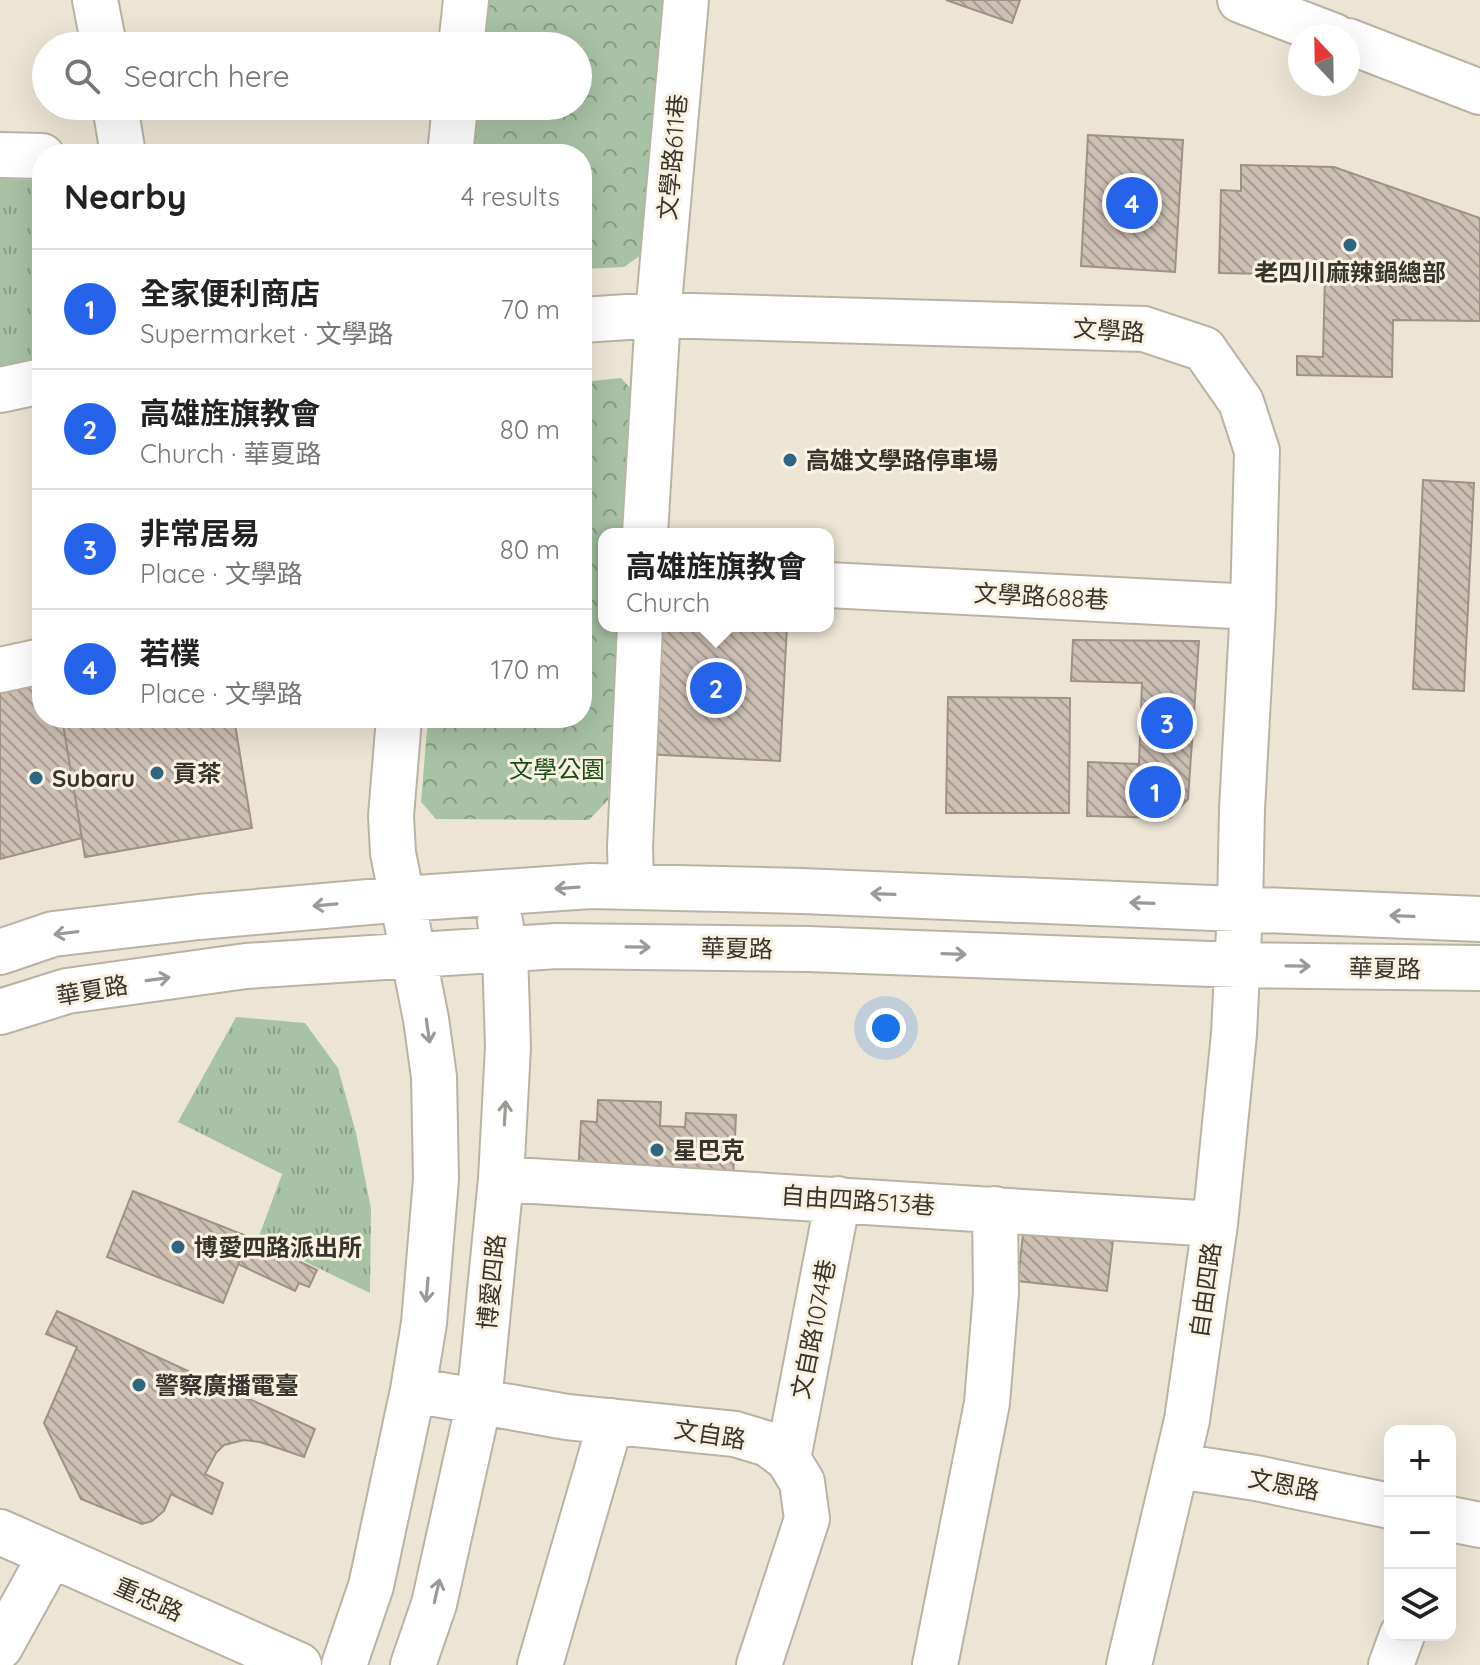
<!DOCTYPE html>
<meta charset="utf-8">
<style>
:root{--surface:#fff;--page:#f2f2f2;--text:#222;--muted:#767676;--line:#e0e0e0;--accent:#2563eb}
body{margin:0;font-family:Quicksand,"Noto Sans TC",sans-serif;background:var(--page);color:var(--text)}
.controls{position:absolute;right:24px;bottom:24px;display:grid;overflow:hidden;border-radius:16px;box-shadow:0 8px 32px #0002}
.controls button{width:72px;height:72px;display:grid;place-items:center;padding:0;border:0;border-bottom:2px solid var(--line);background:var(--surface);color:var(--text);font:40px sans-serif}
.compass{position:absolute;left:1288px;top:24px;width:72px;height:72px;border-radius:50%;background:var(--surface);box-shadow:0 8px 32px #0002;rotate:338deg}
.you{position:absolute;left:886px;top:1028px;width:28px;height:28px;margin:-20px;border:6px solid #fff;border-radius:50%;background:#1a73e8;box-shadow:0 0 0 12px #1a73e833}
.badge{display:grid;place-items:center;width:52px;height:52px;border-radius:50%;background:var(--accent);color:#fff;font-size:26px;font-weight:700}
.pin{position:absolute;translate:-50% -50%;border:4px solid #fff;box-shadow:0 2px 8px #0006}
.popup{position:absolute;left:598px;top:528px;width:236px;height:104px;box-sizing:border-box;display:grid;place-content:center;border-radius:16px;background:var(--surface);filter:drop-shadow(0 2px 6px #0005);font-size:26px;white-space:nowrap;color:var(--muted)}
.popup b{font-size:30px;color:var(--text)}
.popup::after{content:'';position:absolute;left:50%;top:100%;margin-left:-16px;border:16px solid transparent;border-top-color:var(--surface)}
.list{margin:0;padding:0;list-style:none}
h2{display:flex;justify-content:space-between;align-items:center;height:104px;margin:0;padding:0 32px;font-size:34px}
h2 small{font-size:26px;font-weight:400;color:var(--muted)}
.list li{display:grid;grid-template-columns:52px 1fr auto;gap:24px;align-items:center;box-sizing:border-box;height:120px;padding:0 32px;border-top:2px solid var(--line)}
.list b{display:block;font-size:30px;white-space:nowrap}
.list p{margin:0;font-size:26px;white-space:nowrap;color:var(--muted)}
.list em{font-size:26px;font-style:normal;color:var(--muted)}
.icon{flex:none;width:44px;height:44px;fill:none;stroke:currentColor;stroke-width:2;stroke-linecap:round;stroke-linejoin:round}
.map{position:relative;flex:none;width:1480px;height:1665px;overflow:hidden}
.search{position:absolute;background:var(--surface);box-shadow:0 8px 32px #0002;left:32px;top:32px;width:560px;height:88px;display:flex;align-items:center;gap:20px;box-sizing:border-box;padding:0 28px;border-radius:44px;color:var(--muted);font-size:30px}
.panel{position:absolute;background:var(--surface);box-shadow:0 8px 32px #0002;left:32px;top:144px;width:560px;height:584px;border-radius:32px}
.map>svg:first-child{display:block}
</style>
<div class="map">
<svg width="1480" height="1665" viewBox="0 0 1480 1665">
<defs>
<pattern id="grass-tufts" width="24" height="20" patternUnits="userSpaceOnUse" patternTransform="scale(2)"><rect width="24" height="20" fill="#a7c2a4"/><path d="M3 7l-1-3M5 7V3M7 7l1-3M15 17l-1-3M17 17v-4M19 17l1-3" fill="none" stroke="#899e86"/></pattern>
<pattern id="park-crowns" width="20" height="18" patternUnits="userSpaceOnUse" patternTransform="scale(2)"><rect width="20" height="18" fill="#a7c2a4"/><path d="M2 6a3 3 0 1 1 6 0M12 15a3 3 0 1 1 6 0" fill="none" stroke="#899e86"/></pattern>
<pattern id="building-back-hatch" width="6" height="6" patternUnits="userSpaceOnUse" patternTransform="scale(2)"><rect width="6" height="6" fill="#ccbfb4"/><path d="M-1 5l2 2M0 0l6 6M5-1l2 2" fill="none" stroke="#a69c93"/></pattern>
</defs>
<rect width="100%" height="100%" fill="#ece5d6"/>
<!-- grass -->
<path fill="url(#grass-tufts)" d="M0 179 42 180V360L0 368Z
M236 1017 305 1023 338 1068 356 1133 371 1209 370 1293 258 1239 282 1174 178 1122Z"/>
<!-- park -->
<path fill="url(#park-crowns)" d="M482 0H665L644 253 624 267 582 269V154H466L471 106H578V46H477Z
M621 378 633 391 624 534H604V626H619L608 800 589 820 436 819 421 802 428 718H582V382Z"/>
<!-- building -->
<path fill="url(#building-back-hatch)" stroke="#9e9186" stroke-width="2" d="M946 0H1020L1012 23Z
M1088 135 1183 140 1175 272 1081 266Z
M1241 165 1334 167 1480 218V321L1393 320 1392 377 1297 375V356L1323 357 1325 275 1219 273 1221 190 1241 191Z
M1423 480 1474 483 1464 691 1413 689Z
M653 626H787L780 761 645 754Z
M1073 640 1199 641 1188 799 1170 818 1087 816 1088 762 1139 764 1142 683 1071 681Z
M42 662V718H62L82 838 0 859V671Z
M948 697 1070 698 1069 813H946Z
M62 718H234L252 828 85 857Z
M598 1100 661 1102 660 1126 685 1127 686 1113 736 1115 733 1181 578 1174 581 1121 597 1122Z
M133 1191 249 1237 223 1303 107 1257Z
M1024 1224 1114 1232 1107 1291 1018 1281Z
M249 1237 317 1270 309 1287 299 1283 295 1291 238 1264Z
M57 1311 315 1429 304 1457 260 1442 244 1440 224 1445 216 1453 205 1474 223 1483 212 1514 171 1494 164 1511 152 1521 142 1524 81 1499 44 1423 77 1347 46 1334Z"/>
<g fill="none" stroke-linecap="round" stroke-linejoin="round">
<!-- minor casing -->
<g stroke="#bab3a4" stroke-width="48">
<path id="minor" d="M95 0 104 46
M1240 0 1334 36
M1348 41 1480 92
M461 46 466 0
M115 106 123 154
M450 154 455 106
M0 155 42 156
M582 320 658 315 1144 329 1204 349 1241 402 1257 451 1253 607 1242 809 1240 909 1234 1034 1215 1224 1187 1420 1129 1665
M0 390 42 381
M645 534 658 315 686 0
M828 585 1253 607
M0 670 42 661
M631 886 630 847 640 626
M0 952 53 934 199 917 403 899 591 886 802 891 1480 919
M0 1012 67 991 246 966 557 946 808 949 1238 965 1480 968
M501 1179 1215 1224
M413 1390 567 1417 735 1434 768 1444 788 1459 802 1482 807 1519 759 1665
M788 1459 838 1199
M1178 1466 1256 1478 1390 1506
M1450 1519 1480 1525
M0 1532 299 1665
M0 1647 51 1555
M344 1665 371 1586 413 1390 424 1323 436 1179 434 1077 426 1019 393 853 391 816 399 718
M413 1665 434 1604 479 1402 501 1179 508 1047 505 951 500 921
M540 1665 611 1421
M935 1665 987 1403 996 1293 995 1209
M1391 1665 1402 1635"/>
</g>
<!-- minor -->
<use href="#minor" stroke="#fff" stroke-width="44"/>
</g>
<!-- one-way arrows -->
<defs><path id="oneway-shaft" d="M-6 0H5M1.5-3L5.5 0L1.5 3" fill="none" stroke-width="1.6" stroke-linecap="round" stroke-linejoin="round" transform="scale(2)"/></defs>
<g stroke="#9b9a96">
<use href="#oneway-shaft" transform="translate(567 888) rotate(176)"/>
<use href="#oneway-shaft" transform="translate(883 894) rotate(-178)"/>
<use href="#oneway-shaft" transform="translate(1142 903) rotate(-178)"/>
<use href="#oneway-shaft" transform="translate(325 905) rotate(175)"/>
<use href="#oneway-shaft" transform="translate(1402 916) rotate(-178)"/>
<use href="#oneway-shaft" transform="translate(66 933) rotate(173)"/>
<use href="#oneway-shaft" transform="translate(638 947) rotate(1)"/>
<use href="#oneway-shaft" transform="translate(954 954) rotate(2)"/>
<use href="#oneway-shaft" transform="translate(1298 966) rotate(1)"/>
<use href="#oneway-shaft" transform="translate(158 979) rotate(-8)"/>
<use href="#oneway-shaft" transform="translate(428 1031) rotate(82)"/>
<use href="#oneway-shaft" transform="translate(505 1113) rotate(-87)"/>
<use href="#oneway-shaft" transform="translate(427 1290) rotate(95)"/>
<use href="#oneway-shaft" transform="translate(437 1591) rotate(-77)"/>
</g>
<!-- markers -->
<g fill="#2e6580" stroke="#f9f2e3" stroke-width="3">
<circle cx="1350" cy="245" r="8"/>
<circle cx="790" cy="460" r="8"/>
<circle cx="157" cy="773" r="8"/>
<circle cx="36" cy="778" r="8"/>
<circle cx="657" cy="1150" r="8"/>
<circle cx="178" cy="1247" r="8"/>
<circle cx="139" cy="1385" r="8"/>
</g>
<g text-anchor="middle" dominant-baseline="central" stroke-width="6" stroke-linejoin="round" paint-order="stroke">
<!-- street labels -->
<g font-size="24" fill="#37342e" stroke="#f9f2e3">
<text transform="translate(672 157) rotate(-85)">文學路611巷</text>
<text transform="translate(1109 330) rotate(4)">文學路</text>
<text transform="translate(1041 596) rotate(3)">文學路688巷</text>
<text transform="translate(737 948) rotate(1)">華夏路</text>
<text transform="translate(1385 968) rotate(1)">華夏路</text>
<text transform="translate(92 990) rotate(-10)">華夏路</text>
<text transform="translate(858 1200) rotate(4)">自由四路513巷</text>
<text transform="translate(491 1282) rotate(-84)">博愛四路</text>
<text transform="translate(1205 1290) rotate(-82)">自由四路</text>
<text transform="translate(813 1329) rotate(-79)">文自路1074巷</text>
<text transform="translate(710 1434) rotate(9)">文自路</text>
<text transform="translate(1284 1484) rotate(11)">文恩路</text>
<text transform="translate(149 1599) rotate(24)">重忠路</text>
</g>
<!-- poi labels -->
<g font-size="24" font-weight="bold" fill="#37342e" stroke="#f9f2e3" text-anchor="start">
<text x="1350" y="272" text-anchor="middle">老四川麻辣鍋總部</text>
<text x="806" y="460">高雄文學路停車場</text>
<text x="173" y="773">貢茶</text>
<text x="52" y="778">Subaru</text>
<text x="673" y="1150">星巴克</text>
<text x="194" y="1247">博愛四路派出所</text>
<text x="155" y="1385">警察廣播電臺</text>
</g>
<!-- park labels -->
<g font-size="24" fill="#174f13" stroke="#f9f2e3">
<text x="557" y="769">文學公園</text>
</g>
</g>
</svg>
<div class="controls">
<button>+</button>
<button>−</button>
<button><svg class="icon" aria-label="layers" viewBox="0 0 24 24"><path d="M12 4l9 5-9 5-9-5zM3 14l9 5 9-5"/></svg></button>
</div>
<svg class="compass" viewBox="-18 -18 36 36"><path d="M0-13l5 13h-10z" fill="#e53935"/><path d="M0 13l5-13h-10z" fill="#767676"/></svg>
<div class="you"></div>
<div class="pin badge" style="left:1155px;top:792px">1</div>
<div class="pin badge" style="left:716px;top:688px">2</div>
<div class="popup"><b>高雄旌旗教會</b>Church</div>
<div class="pin badge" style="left:1167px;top:723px">3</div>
<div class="pin badge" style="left:1132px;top:203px">4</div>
<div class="search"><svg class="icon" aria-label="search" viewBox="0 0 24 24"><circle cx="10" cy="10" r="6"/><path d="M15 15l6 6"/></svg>Search here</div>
<section class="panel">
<h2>Nearby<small>4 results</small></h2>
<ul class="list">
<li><span class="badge">1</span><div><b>全家便利商店</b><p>Supermarket · 文學路</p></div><em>70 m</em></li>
<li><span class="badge">2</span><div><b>高雄旌旗教會</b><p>Church · 華夏路</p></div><em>80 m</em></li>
<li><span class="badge">3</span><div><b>非常居易</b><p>Place · 文學路</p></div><em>80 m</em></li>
<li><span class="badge">4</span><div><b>若樸</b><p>Place · 文學路</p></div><em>170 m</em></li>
</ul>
</section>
</div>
